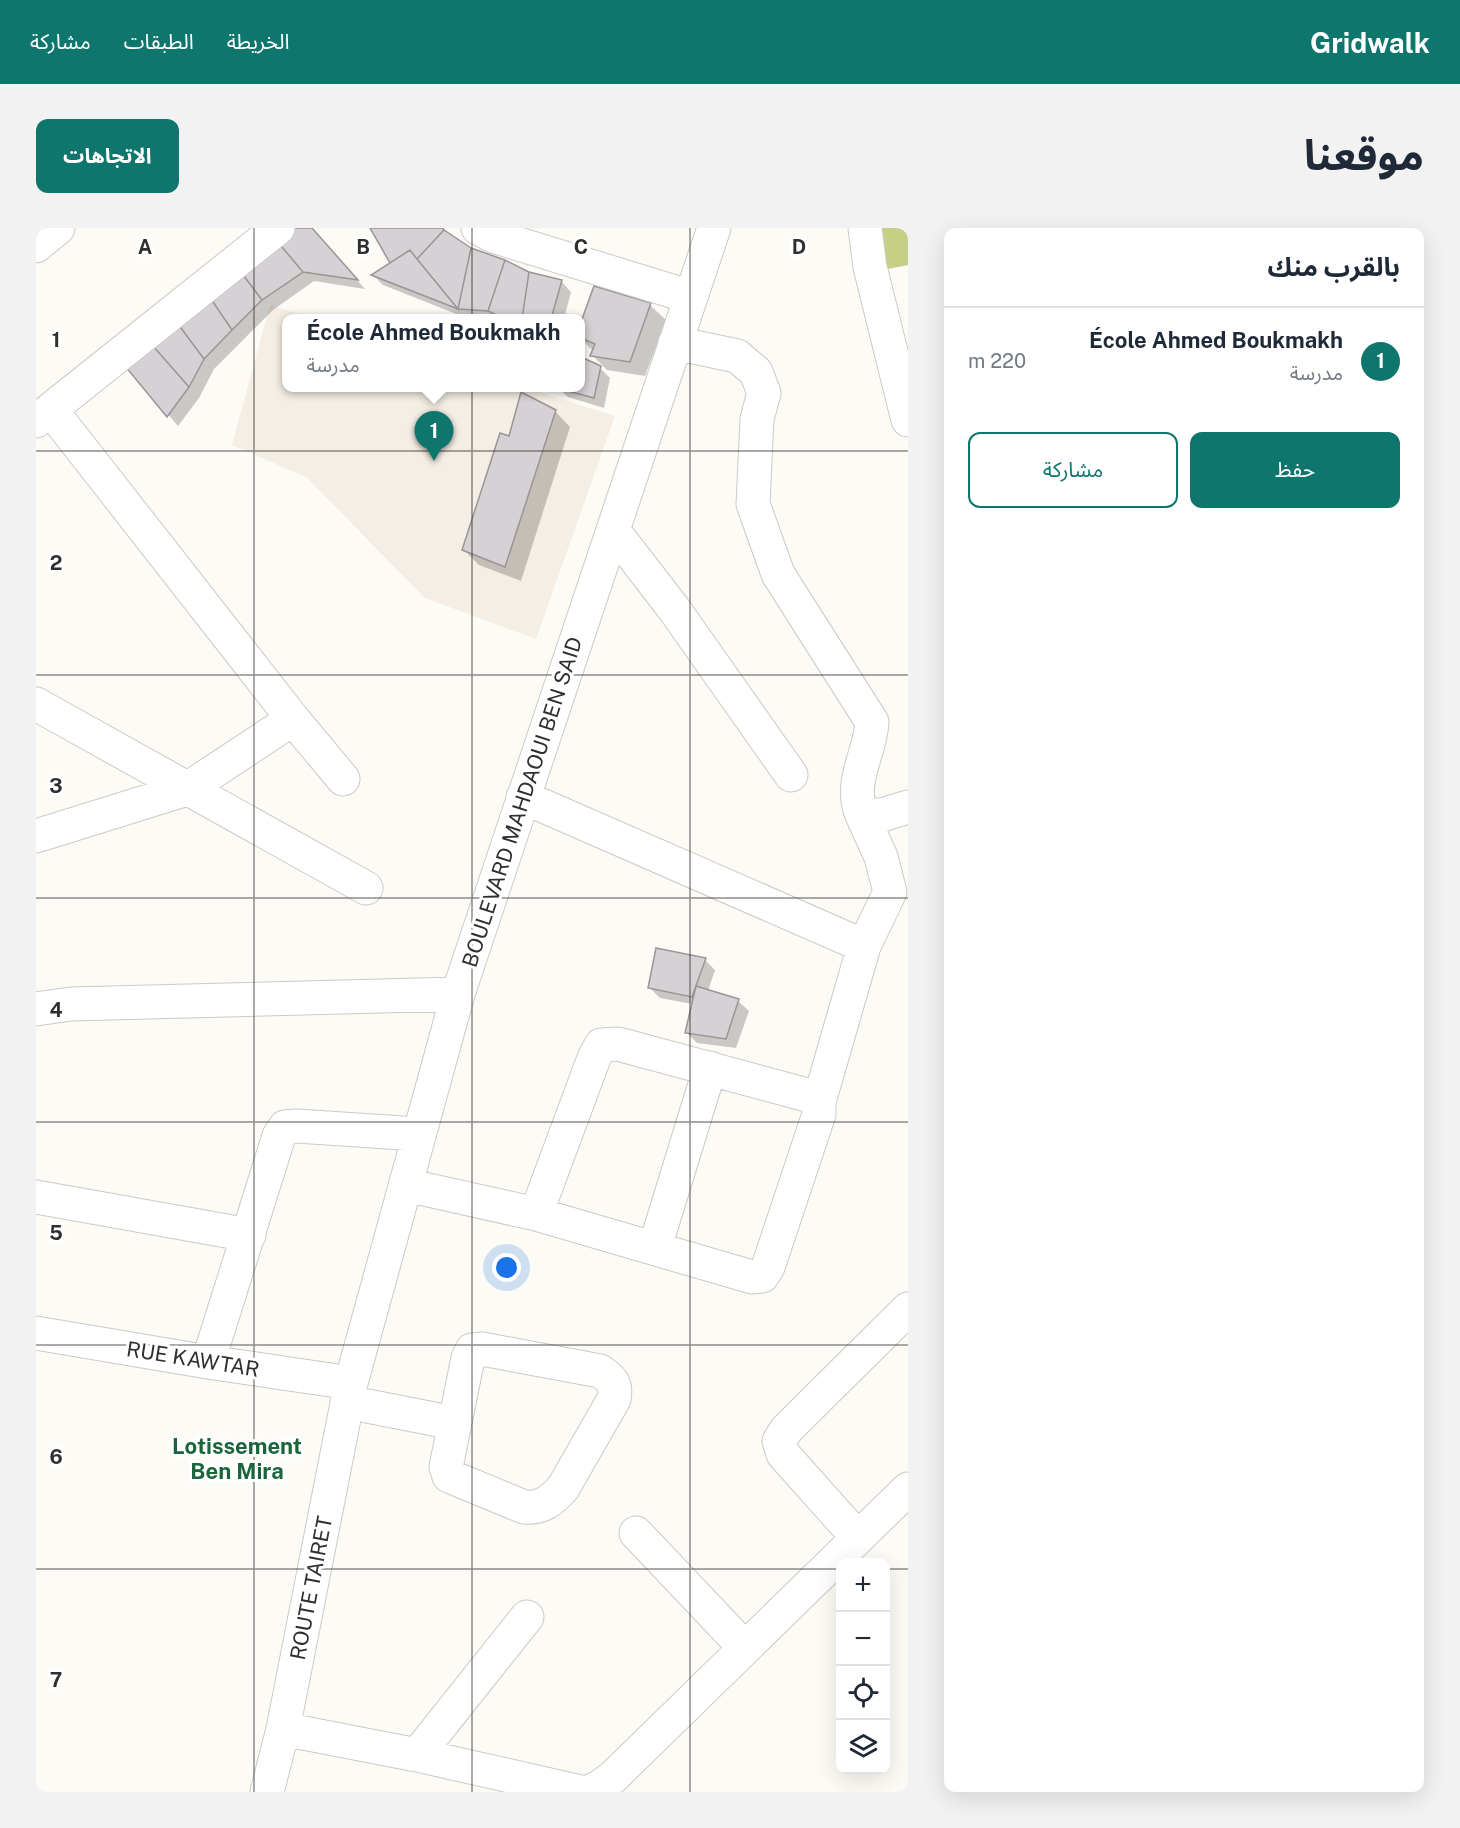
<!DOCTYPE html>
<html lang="ar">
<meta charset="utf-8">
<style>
:root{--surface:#fff;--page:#f2f2f3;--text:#1f2937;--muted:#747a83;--line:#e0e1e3;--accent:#0f766e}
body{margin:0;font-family:"Public Sans","Noto Sans Arabic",sans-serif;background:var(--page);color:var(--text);direction:rtl}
.controls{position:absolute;right:18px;bottom:18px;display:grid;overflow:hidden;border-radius:12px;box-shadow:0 6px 24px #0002}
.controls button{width:54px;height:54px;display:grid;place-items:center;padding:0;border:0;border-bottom:2px solid var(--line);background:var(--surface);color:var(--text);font:30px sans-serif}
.you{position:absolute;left:471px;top:1040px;width:21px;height:21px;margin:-15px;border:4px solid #fff;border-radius:50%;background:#1a73e8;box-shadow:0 0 0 9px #1a73e833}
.badge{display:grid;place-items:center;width:39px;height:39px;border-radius:50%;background:var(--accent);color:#fff;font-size:20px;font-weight:700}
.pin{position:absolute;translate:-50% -50px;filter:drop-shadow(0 2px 3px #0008)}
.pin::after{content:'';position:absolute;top:32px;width:21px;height:18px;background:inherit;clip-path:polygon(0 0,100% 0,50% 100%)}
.popup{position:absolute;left:246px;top:86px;width:303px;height:78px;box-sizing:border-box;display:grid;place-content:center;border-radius:12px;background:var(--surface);filter:drop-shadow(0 2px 4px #0005);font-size:20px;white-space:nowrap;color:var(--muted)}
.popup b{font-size:22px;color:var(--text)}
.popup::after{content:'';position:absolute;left:50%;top:100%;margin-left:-12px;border:12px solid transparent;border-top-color:var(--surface)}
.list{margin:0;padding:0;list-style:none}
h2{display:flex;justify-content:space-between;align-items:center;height:78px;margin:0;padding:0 24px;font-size:26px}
h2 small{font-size:20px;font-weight:400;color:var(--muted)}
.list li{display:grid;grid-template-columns:39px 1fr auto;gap:18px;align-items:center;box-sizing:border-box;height:108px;padding:0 24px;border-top:2px solid var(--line)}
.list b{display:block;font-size:22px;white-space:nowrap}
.list p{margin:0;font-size:20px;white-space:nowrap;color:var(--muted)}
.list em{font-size:20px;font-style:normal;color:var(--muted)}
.actions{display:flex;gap:12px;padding:18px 24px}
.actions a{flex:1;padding:14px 0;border:2px solid var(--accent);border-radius:12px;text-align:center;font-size:21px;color:var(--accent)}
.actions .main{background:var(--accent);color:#fff}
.icon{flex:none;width:33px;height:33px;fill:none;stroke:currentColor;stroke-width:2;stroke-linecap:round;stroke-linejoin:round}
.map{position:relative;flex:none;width:872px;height:1564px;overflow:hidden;direction:ltr;border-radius:12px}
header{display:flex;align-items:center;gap:36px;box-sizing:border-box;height:84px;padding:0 30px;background:var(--accent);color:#fff}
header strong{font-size:28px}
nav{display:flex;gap:33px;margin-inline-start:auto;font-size:21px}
.intro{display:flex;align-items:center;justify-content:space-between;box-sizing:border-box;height:144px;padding:0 36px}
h1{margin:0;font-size:42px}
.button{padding:15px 27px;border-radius:12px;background:var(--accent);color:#fff;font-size:21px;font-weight:700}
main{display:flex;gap:36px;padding:0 36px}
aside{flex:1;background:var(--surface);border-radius:12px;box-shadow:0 6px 24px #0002}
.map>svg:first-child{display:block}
</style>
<header>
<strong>Gridwalk</strong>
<nav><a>الخريطة</a><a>الطبقات</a><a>مشاركة</a></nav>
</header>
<div class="intro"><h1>موقعنا</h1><a class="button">الاتجاهات</a></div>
<main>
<aside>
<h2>بالقرب منك<small></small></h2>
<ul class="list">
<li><span class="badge">1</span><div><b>École Ahmed Boukmakh</b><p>مدرسة</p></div><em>220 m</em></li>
</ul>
<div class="actions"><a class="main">حفظ</a><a>مشاركة</a></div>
</aside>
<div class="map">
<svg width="872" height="1564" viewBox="0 0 872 1564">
<rect width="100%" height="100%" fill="#fdfbf6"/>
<!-- built -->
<path fill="#f5eee4" d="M234 77 276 90 251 91V160H490L579 188 500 411 389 370 270 249 196 217Z"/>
<!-- green -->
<path fill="#c5cf85" d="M837 0H872V37L847 42Z"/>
<!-- shadow -->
<path fill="#0003" d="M259 0H275L329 61 278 53 237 82 178 141 163 170 142 198 91 138Z
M336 0H408L414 8 435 21 493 45 525 53 535 64 528 91H433L347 57 337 47 356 35Z
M614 77 630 92 609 148 571 142 556 127 557 123 545 111V98Z
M545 130 564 140 574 150 568 180 532 169 522 160H545Z
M519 183 534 199 485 353 443 337 428 322Z
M669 732 679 742 672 763 702 773 713 783 700 820 661 815 650 804 656 776 624 770 614 760Z"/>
<!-- building -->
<path fill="#d6d1d4" stroke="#999597" stroke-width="1.5" d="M256 0H276L322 52 267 44 240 12Z
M334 0H406L408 2 381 31 374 22 354 35Z
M408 2 435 20 422 81 381 31Z
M240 12 267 44 226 72 204 43Z
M435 20 469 32 452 83 422 81Z
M374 22 381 31 422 81 335 47Z
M469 32 493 44 486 91H469L452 83Z
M204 43 226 72 196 102 173 68Z
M493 44 526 52 515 91H486Z
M558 58 615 75 594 134 554 128 559 116 545 110V94Z
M173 68 196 102 168 131 139 92Z
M139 92 168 131 153 159 117 118Z
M117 118 153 159 131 189 89 138Z
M545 129 565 138 558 170 521 160H545Z
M485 164 520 182 469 339 426 322 464 205 473 208Z
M620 720 670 730 656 769 612 760Z
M660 758 703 771 690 811 649 805Z"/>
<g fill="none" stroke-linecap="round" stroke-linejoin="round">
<!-- minor casing -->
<g stroke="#cccac6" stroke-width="35">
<path id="minor" d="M442 0 457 8 655 69
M829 0 834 39 872 192
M0 18 22 0
M639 115 701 128 720 144 728 165 721 191 717 276 742 346 836 494C834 527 812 554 826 587H846L872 579
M15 182 257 491 307 551
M0 193 242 0
M577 302 638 381 755 547
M0 476 330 660
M487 569 828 718
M0 608 151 561 257 491
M0 781 35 776 422 766
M370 957 500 986 716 1049 726 1048 732 1039 783 886V874L828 718 854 664 845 629 826 587
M0 969 213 1007
M500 986 558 830 565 817 582 816 771 867 783 874
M619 1019 674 840
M0 1105 172 1134 315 1155
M446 1121 564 1143C576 1151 581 1156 578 1171L527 1260C516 1272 506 1281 488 1279L413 1248 410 1239 432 1130 436 1122Z
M172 1134 243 908 249 899 261 898 382 906
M311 1174 418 1195
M600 1305 709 1420
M822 1310 747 1226 743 1213 750 1202 872 1081
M247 1501 381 1527 545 1564
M381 1527 491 1389
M231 1564 247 1501 315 1155 422 766 678 0
M553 1564 565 1558 577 1549 872 1261"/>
</g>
<!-- minor -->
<use href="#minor" stroke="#fff" stroke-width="33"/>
</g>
<!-- grid -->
<path fill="none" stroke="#302f2d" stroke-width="1.5" stroke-opacity="0.55" d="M218 0V1564M436 0V1564M654 0V1564M0 223H872M0 447H872M0 670H872M0 894H872M0 1117H872M0 1341H804M850 1341H872"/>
<g text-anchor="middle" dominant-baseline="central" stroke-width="6" stroke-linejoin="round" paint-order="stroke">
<!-- street labels -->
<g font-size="21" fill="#302f2d" stroke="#fff">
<text transform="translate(486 574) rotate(-72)">BOULEVARD MAHDAOUI BEN SAID</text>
<text transform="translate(157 1131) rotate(9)">RUE KAWTAR</text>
<text transform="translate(275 1360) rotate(-79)">ROUTE TAIRET</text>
</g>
<!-- neighbourhood labels -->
<g font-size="22" font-weight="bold" fill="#1a653b" stroke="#fff">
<text x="201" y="1218">Lotissement<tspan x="201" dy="25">Ben Mira</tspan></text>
</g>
</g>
<g font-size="20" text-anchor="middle" font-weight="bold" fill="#302f2d" stroke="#fff" stroke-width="6" stroke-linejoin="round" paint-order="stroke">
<text x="109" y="26">A</text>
<text x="327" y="26">B</text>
<text x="545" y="26">C</text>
<text x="763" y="26">D</text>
<text x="20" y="119">1</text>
<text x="20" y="342">2</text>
<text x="20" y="565">3</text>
<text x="20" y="789">4</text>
<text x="20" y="1012">5</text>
<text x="20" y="1236">6</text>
<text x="20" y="1459">7</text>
</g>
</svg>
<div class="controls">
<button>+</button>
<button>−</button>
<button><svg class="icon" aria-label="locate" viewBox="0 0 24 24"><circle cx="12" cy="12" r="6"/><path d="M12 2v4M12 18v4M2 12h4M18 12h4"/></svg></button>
<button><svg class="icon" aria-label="layers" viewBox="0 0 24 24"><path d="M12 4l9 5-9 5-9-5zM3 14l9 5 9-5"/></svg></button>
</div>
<div class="you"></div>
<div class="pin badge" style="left:398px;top:233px">1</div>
<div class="popup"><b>École Ahmed Boukmakh</b>مدرسة</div>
</div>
</main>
